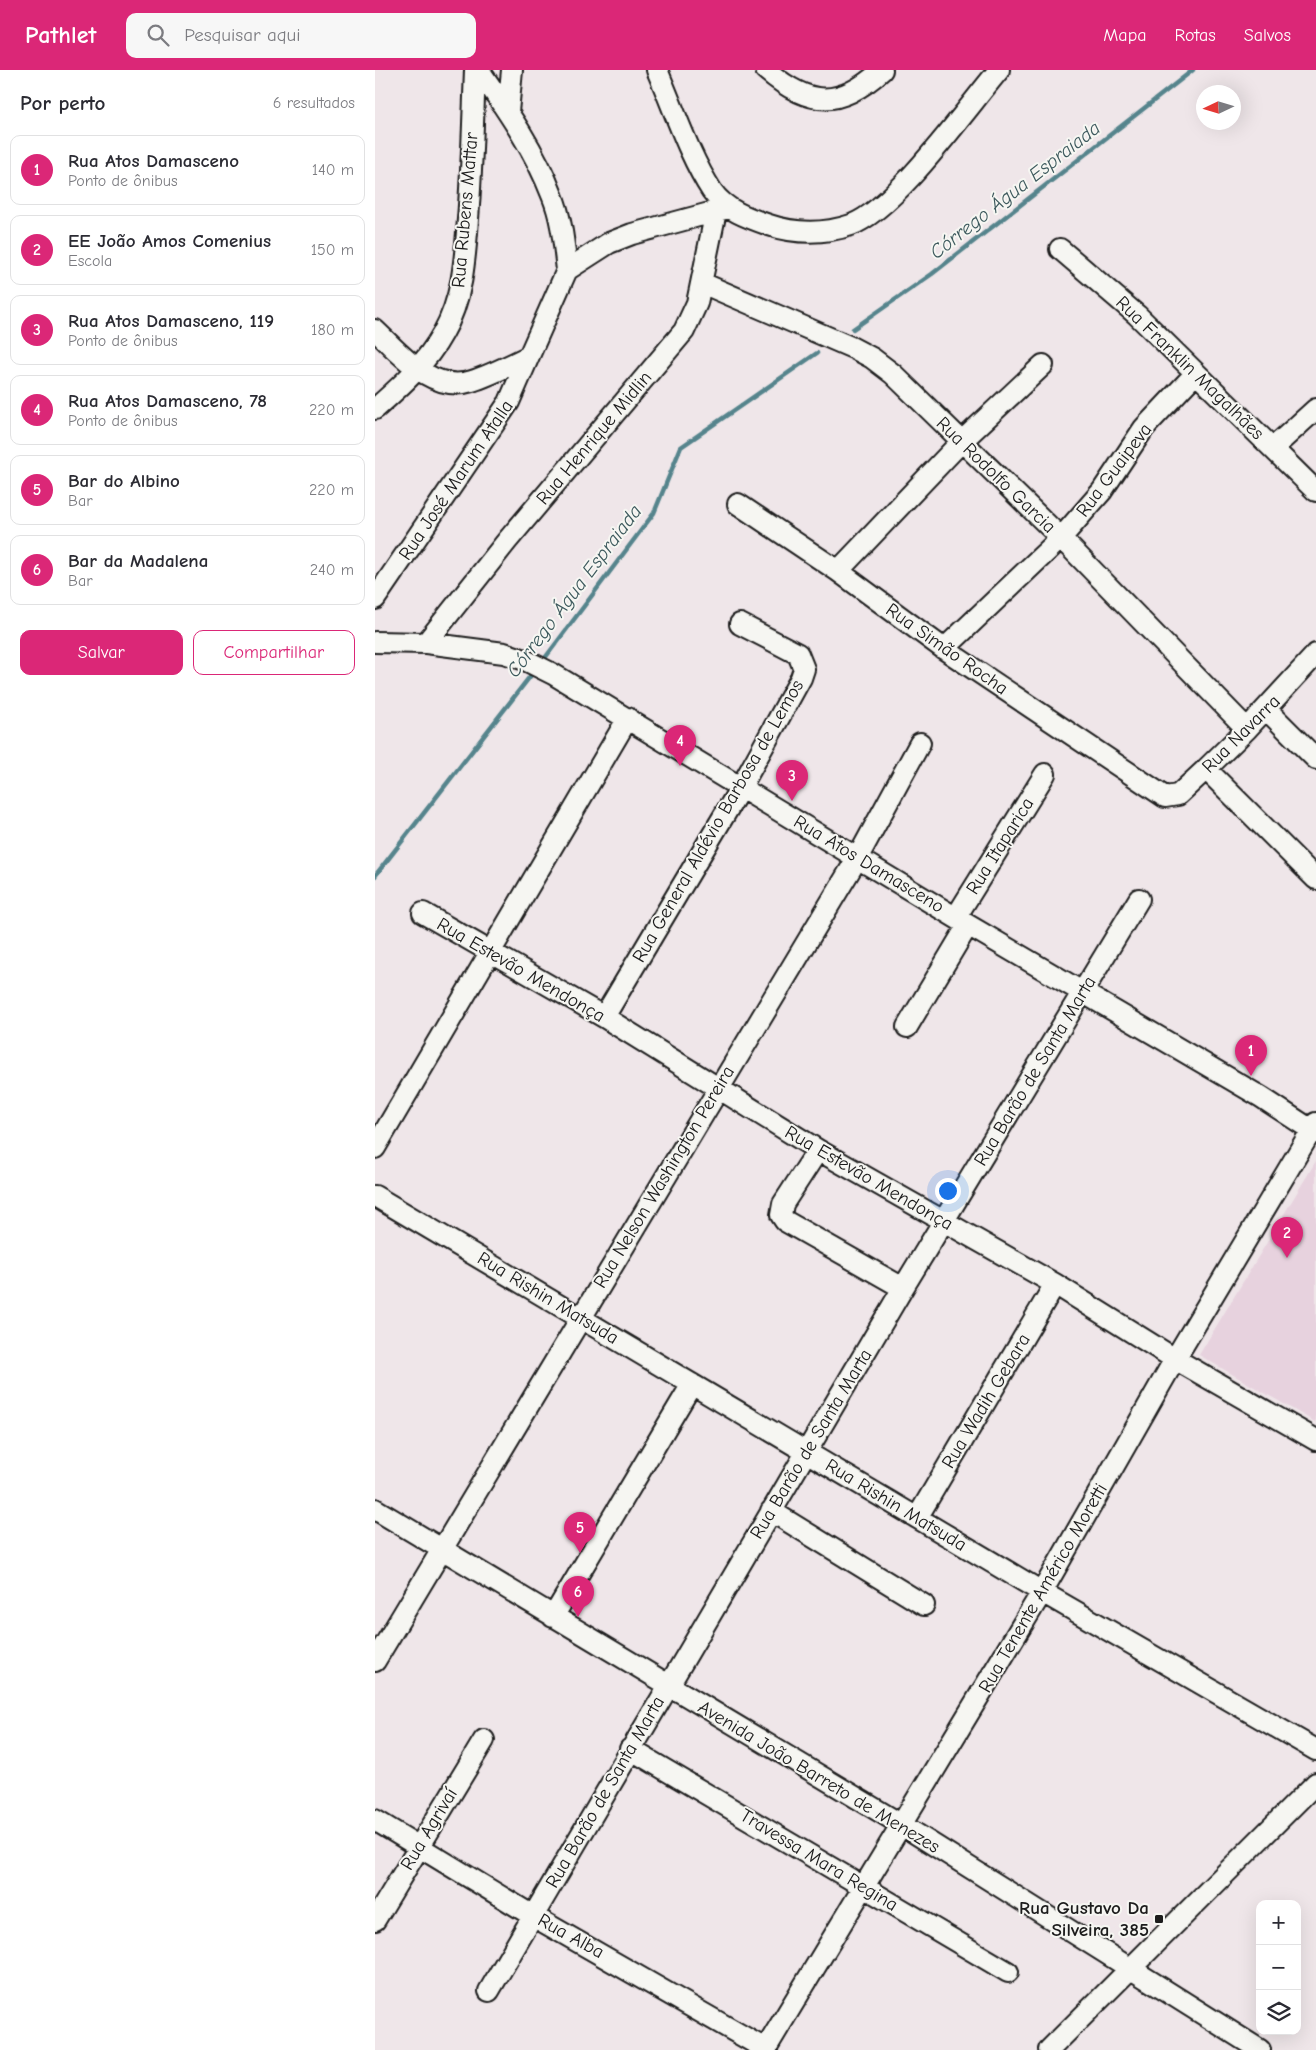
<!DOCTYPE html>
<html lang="pt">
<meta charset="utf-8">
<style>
:root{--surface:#fff;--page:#f7f7f7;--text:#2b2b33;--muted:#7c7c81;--line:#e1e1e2;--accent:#db2777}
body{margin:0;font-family:"Comic Neue",sans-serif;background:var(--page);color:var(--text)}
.controls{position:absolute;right:15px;bottom:15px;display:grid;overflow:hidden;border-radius:10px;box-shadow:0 5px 20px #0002}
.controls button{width:45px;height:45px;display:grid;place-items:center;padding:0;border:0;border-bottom:1px solid var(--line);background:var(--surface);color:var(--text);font:25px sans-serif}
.compass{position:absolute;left:821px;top:15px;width:45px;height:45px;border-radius:50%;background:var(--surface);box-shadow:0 5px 20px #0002;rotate:266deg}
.you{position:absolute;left:572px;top:1120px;width:18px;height:18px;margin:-12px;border:4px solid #fff;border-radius:50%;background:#1a73e8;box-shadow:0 0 0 8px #1a73e833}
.badge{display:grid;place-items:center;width:32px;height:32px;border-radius:50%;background:var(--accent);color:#fff;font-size:16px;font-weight:700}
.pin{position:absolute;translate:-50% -41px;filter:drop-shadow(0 1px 2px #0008)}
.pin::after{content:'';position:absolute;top:26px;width:18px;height:15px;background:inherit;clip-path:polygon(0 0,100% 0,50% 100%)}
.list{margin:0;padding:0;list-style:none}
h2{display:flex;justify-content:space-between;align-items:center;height:65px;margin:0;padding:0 20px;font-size:21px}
h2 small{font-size:16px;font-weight:400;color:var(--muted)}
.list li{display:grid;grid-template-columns:32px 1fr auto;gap:15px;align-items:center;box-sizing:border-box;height:70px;margin:0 10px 10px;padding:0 10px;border:1px solid var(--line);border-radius:10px}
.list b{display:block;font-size:19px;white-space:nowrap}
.list p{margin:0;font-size:16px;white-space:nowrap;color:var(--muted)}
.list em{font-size:16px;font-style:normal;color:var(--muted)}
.actions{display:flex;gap:10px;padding:15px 20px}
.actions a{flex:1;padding:11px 0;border:1px solid var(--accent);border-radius:10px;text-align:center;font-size:18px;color:var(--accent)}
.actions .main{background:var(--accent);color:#fff}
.icon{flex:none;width:28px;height:28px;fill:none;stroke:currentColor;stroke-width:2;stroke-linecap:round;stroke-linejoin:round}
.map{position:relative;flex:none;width:941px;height:1980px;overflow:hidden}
header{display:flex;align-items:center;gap:30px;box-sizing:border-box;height:70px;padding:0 25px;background:var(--accent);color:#fff}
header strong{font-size:24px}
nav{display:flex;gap:28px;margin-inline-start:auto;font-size:18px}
.search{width:350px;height:45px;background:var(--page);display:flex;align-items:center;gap:12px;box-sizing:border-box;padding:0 18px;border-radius:10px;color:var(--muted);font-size:19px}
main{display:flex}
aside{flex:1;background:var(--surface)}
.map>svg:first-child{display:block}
</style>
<header>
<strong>Pathlet</strong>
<div class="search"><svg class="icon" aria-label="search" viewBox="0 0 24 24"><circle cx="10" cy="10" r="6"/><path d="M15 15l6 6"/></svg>Pesquisar aqui</div>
<nav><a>Mapa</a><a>Rotas</a><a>Salvos</a></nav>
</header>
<main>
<aside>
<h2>Por perto<small>6 resultados</small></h2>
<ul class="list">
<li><span class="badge">1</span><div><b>Rua Atos Damasceno</b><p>Ponto de ônibus</p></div><em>140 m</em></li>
<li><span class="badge">2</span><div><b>EE João Amos Comenius</b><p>Escola</p></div><em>150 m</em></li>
<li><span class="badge">3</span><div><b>Rua Atos Damasceno, 119</b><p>Ponto de ônibus</p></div><em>180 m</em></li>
<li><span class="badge">4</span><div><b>Rua Atos Damasceno, 78</b><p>Ponto de ônibus</p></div><em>220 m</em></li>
<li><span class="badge">5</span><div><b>Bar do Albino</b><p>Bar</p></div><em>220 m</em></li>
<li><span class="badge">6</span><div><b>Bar da Madalena</b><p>Bar</p></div><em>240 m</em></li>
</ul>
<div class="actions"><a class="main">Salvar</a><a>Compartilhar</a></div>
</aside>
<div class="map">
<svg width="941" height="1980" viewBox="0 0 941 1980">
<rect width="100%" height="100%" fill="#efe6e9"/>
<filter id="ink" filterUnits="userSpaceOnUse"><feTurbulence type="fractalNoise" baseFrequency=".02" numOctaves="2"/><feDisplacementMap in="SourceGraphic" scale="10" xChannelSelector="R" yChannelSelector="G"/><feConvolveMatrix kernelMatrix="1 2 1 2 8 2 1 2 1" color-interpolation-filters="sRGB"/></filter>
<g filter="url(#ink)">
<!-- built -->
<path fill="#e7d2de" d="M941 1091V1349L940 1352 824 1285Z"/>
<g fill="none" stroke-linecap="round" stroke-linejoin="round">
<!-- stream -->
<path stroke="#54848c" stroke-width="4.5" d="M478 259 557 204 818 0
M167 592 279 443 306 377 442 283
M0 806 160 600"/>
<!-- minor casing -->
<g stroke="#1c1c1c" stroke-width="24">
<path id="minor" d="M104 0C131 39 160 80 177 125 187 149 189 175 192 200
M282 0C299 39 314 86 337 121 350 140 373 148 394 155 420 164 450 164 476 155 520 139 591 39 624 0
M391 0C435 38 465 38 507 0
M133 42 137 0
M685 179 762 245 941 421
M327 213 478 278 497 288 518 304 686 468 872 659
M0 260C26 284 57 324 97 311 116 305 135 295 154 286L192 200 234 173 257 164 353 138
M0 339C26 316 51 294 68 263 88 228 90 188 93 149 97 99 98 50 100 0
M898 378 941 339
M363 434 463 501 569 579 790 727 803 725 831 699 872 659 941 584
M463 501 586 372 668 295
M0 529 134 332 154 286
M0 572 51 573 129 583 150 590 178 604 593 855 886 1027 941 1063
M51 573 132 471 309 261 322 233 341 141
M569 579 686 468 727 421 769 358 820 304
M891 639 941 689
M831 699 941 809
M48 843 229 947 443 1080 680 1214 800 1289 941 1370
M581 847 670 704
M229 947 366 717 426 608 429 599 423 584 365 554
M532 957 593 855
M0 1078 253 648
M443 1080 408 1134 406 1145 410 1151 528 1218
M0 1126 667 1522 941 1680
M0 1439 527 1755 885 1980
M396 1441 549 1535
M542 1448 680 1214
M178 1547 317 1314
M0 1591 483 787 545 673
M255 1679 633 1902
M0 1750 158 1846 392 1980
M0 1850 109 1670
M114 1921 528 1218 764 829
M390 1980 667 1522 800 1289 941 1053
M674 1980 941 1713"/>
</g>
<!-- minor -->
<use href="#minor" stroke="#f6f6f2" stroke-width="20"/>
</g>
</g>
<!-- markers -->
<rect fill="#1c1c1c" stroke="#f6f6f2" stroke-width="2" x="779" y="1844" width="10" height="10" rx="2.5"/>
<g text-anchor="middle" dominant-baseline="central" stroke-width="4" stroke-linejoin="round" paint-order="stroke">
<!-- street labels -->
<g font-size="19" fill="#1c1c1c" stroke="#f6f6f2">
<text transform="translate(90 140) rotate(-85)">Rua Rubens Mattar</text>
<text transform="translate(815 298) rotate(44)">Rua Franklin Magalhães</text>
<text transform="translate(219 368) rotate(-50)">Rua Henrique Midlin</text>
<text transform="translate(739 400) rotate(-53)">Rua Guaipeva</text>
<text transform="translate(621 405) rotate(44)">Rua Rodolfo Garcia</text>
<text transform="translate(81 410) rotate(-56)">Rua José Marum Atalla</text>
<text transform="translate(572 579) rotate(35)">Rua Simão Rocha</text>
<text transform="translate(866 664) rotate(-45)">Rua Navarra</text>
<text transform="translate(343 751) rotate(-60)">Rua General Aldévio Barbosa de Lemos</text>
<text transform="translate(625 776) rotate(-58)">Rua Itaparica</text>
<text transform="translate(494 794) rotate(31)">Rua Atos Damasceno</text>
<text transform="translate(146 900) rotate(30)">Rua Estevão Mendonça</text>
<text transform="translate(660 1001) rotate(-59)">Rua Barão de Santa Marta</text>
<text transform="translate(289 1107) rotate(-59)">Rua Nelson Washington Pereira</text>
<text transform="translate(494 1108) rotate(30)">Rua Estevão Mendonça</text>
<text transform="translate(173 1228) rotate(31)">Rua Rishin Matsuda</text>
<text transform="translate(611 1331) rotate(-59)">Rua Wadih Gebara</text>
<text transform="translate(436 1374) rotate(-59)">Rua Barão de Santa Marta</text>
<text transform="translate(521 1435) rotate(31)">Rua Rishin Matsuda</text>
<text transform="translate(668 1518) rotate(-60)">Rua Tenente Américo Moretti</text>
<text transform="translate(444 1707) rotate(31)">Avenida João Barreto de Menezes</text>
<text transform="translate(230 1722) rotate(-60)">Rua Barão de Santa Marta</text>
<text transform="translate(54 1759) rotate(-59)">Rua Agrivaí</text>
<text transform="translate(444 1790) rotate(31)">Travessa Mara Regina</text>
<text transform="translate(196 1866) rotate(29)">Rua Alba</text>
</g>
<!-- poi labels -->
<g font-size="19" font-weight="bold" fill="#1c1c1c" stroke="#f6f6f2" text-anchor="end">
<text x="774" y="1838">Rua Gustavo Da<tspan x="774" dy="22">Silveira, 385</tspan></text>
</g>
<!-- water labels -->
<g font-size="20" font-style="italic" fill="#3d595d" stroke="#f6f6f2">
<text transform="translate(640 120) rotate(-38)">Córrego Água Espraiada</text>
<text transform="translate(199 521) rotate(-53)">Córrego Água Espraiada</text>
</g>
</g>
</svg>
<div class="controls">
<button>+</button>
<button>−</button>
<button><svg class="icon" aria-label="layers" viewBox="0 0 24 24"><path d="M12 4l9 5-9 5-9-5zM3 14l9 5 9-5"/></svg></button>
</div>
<svg class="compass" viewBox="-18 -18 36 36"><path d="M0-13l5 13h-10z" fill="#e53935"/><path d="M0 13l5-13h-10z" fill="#7c7c81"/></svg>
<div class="you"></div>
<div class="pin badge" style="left:876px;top:1006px">1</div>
<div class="pin badge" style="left:912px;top:1188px">2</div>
<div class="pin badge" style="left:417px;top:731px">3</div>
<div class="pin badge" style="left:305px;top:696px">4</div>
<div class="pin badge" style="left:205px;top:1483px">5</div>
<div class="pin badge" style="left:203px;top:1547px">6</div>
</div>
</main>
